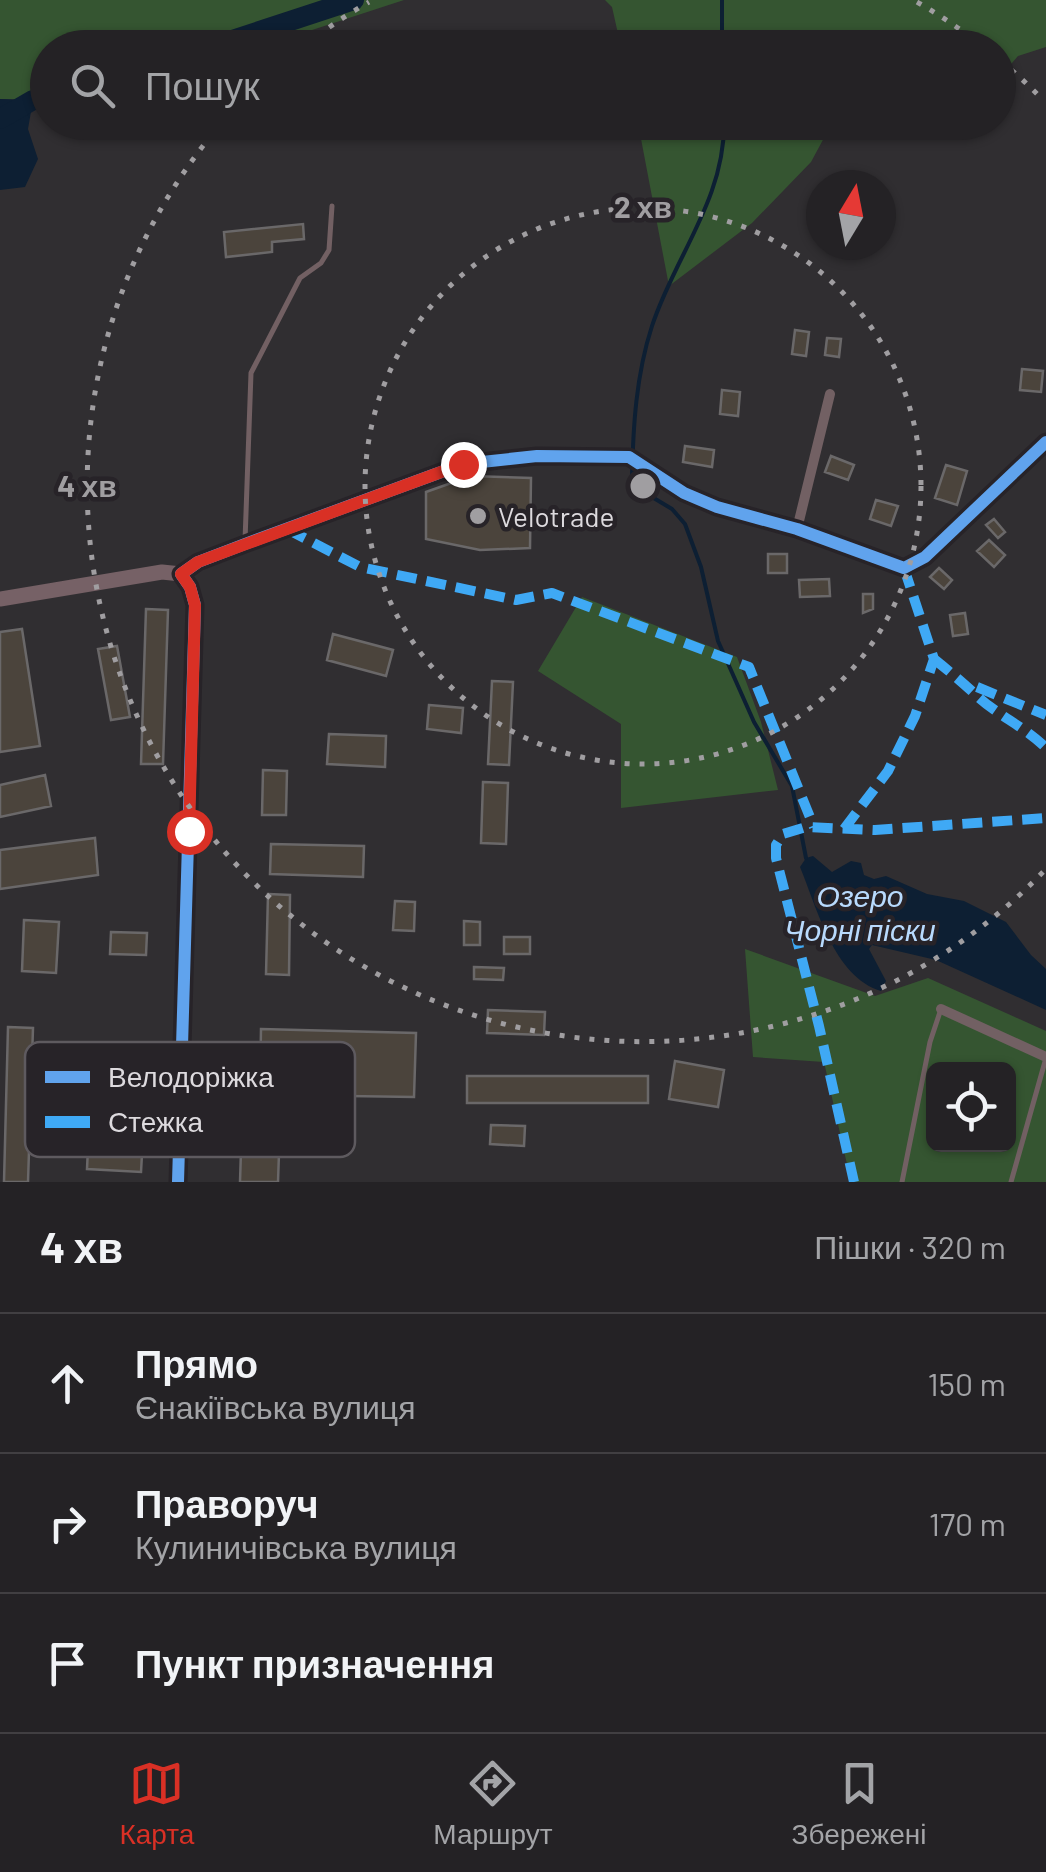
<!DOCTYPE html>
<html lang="uk">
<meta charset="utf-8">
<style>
:root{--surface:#242225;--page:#2c2a2d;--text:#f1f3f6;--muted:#a3a4a7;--line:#413f42;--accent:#d93025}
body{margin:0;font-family:Barlow,sans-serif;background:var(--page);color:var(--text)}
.controls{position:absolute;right:30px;bottom:30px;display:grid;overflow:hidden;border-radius:15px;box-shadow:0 2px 8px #0004}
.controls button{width:90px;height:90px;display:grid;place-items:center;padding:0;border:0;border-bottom:2px solid var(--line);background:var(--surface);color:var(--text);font:50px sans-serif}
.compass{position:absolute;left:806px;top:170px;width:90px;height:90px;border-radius:50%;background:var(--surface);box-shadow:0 2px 8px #0004;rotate:10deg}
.stop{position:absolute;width:30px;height:30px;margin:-22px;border:8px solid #d93025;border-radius:50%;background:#fff}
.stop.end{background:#d93025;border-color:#fff;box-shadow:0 2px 10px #0008}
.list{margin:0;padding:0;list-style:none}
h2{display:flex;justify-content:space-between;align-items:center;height:130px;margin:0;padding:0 40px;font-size:42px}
h2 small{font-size:32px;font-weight:400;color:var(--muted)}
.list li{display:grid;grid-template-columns:65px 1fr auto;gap:30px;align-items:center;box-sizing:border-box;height:140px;padding:0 40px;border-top:2px solid var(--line)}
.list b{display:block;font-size:38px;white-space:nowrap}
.list p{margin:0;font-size:32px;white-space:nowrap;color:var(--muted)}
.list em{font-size:32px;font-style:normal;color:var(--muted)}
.icon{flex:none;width:55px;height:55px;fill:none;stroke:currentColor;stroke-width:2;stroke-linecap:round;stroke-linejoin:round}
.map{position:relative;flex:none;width:1046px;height:1182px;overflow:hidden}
.search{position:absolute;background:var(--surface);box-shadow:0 2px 8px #0004;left:30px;right:30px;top:30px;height:110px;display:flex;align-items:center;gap:25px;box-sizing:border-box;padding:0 35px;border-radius:55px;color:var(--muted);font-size:38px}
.sheet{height:550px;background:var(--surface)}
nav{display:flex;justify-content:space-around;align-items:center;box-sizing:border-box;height:140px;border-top:2px solid var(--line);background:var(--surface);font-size:28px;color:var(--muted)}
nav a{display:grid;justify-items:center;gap:5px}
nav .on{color:var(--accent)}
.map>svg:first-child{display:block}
</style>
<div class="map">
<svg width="1046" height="1182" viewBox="0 0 1046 1182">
<rect width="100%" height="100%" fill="#302e31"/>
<!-- green -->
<path fill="#355531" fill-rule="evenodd" d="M0 0H404L260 47 48 48 47 105 33 100 0 99Z
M605 0H1046V47L1018 56 999 78 998 48 621 47 612 7Z
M638 123H637H832L811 162 752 223 669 286Z
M582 597 737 657 761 722 778 790 621 808V724L538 671Z
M745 949 875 996 928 978 1046 1031V1182H851L824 1062 753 1057ZM934 1070H1008V1144H934Z"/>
<!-- water -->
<path fill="#0d1f33" d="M0 99 33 100 28 129 38 159 25 187 0 190Z
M813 856 832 872 851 861 861 863 864 875 874 879 886 876 927 894 964 901 1006 922 1031 955 1046 969V1010L936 960 872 945 869 949 886 981 881 991C834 977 817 908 800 867L806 858Z"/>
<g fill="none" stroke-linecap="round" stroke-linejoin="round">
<!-- stream -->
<path stroke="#0d1f33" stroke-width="4" d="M722 0V48
M724 122C725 199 675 256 652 326 636 375 633 427 632 479L637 488 672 509 685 524 701 567 718 641 754 722 792 786 806 858"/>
<!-- river -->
<path stroke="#0d1f33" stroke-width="20" d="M208 48 354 0
M0 119 33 100 48 99"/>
</g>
<!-- building -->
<path fill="#4b443c" stroke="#6a6869" stroke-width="2.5" d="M303 224 304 239 272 242V252L226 257 224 232Z
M795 330 809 332 806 356 792 354Z
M827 338 841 339 839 357 825 355Z
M1022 369 1043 371 1041 392 1020 390Z
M722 390 740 392 738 416 720 414Z
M685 446 714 450 712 467 683 462Z
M831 456 854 465 848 480 825 472Z
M946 465 967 471 957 505 935 498Z
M471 476 531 478 530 548 480 550 426 539V492Z
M876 500 898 506 891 526 870 519Z
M994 519 1005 532 998 538 986 525Z
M989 540 1005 555 994 567 977 551Z
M768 554H787V573H768Z
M939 568 952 580 944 589 930 577Z
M829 579 830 596 800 597 799 580Z
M863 594H873V609L863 613Z
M146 609 168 610 163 764H141Z
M965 613 968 634 953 636 950 615Z
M22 629 40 746 0 752V632Z
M333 634 393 650 386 676 327 660Z
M117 646 130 717 111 720 98 649Z
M492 681 513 682 509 765 488 764Z
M429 705 463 708 461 733 427 729Z
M329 734 386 736 385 767 327 764Z
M263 770 287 771 286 815H262Z
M45 775 51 806 0 817V785Z
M483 782 508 783 506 844 481 843Z
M95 838 98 875 0 889V850Z
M271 844 364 846 363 877 270 874Z
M268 894 290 895 289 975 266 974Z
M395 901 415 902 414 931 393 930Z
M24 920 59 922 56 973 22 971Z
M464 921 480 922V945H464Z
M111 932 147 933 146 955 110 954Z
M504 937H530V954H504Z
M474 967 504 968 503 980 474 979Z
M488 1010 545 1012 544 1035 487 1033Z
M8 1027 33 1028 28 1182H4Z
M261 1029 416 1033 414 1097 281 1095 278 1182H240L243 1088 260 1089Z
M93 1043 148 1047 141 1172 87 1169Z
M675 1061 724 1070 718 1107 669 1099Z
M467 1076H648V1103H467Z
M491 1125 525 1126 524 1146 490 1144Z"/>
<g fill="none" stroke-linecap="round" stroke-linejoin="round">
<!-- lane -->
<path stroke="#726063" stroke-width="5" d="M245 541 251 373 300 278 321 263 329 250 332 206
M902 1182 930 1042 940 1012
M1011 1182 1046 1058"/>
<!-- street -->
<path stroke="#726063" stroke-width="10" d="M797 529 830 394
M181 574 198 562 245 544 463 464 537 456 629 457 684 493 717 507 797 529 904 568 925 557 1046 442
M941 1009 1046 1057"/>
<!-- secondary -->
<path stroke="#766166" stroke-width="15" d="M0 599 162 572 181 574 190 587 195 605 178 1182"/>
<!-- quiet -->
<path stroke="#3fa9f5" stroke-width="10" stroke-dasharray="20 10" stroke-linecap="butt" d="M287 529 360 567 516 600 552 593 749 667 814 827
M934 659C949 671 962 682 976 695 997 715 1025 727 1046 748
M977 687 1046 715
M844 829 888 771 915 716 934 659 904 568
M854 1182 819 1026 776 858V845L783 834 806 827 875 830 1046 818"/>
<!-- cycleway casing -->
<g stroke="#272328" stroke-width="19">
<path id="cycleway" d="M178 1182 195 605 190 587 181 574 198 562 245 544 463 464 537 456 629 457 684 493 717 507 797 529 904 568 925 557 1046 442"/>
</g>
<!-- cycleway -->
<use href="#cycleway" stroke="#60a3ed" stroke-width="12"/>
</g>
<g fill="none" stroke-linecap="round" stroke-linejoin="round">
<!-- route -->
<path stroke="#d93025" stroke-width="12" d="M189 831 195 605 190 587 181 574 198 562 246 544 463 464"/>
</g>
<!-- distance rings -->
<g fill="none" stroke="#a09ea1" stroke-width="5" stroke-dasharray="5 10">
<circle cx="643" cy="486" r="278"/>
<path d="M1043 872A556 556 0 0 1 220 125M305 45A556 556 0 0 1 369 2M917 2A556 556 0 0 1 981 45M1000 60A556 556 0 0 1 1043 100"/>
</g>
<!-- markers -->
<circle fill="#a09ea1" stroke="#272328" stroke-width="4" cx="478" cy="516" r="10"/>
<g text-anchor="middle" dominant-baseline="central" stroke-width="9" stroke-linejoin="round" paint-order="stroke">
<!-- poi labels -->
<g font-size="28" fill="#dddade" stroke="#272328" text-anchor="start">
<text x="498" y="516">Velotrade</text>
</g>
<!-- water labels -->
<g font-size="30" font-style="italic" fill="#b8dafd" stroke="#272328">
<text x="860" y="895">Озеро<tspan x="860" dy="34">Чорні піски</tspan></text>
</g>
</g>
<!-- legend -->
<rect x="25" y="1042" width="330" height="115" rx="15" fill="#272328" stroke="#5e5a5f" stroke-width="2.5"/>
<rect x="45" y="1071" width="45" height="12" fill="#60a3ed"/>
<rect x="45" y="1116" width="45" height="12" fill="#3fa9f5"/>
<g font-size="28" fill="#dddade">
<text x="108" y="1087">Велодоріжка</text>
<text x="108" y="1132">Стежка</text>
</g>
<circle cx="643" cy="486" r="15" fill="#a09ea1" stroke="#272328" stroke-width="5"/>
<g font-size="30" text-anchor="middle" font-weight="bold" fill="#a09ea1" stroke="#272328" stroke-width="9" stroke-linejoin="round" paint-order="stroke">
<text x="643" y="218">2 хв</text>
<text x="87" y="497">4 хв</text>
</g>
</svg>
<div class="controls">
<button><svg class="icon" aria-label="locate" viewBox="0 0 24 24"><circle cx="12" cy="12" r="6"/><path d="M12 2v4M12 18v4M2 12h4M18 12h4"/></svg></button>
</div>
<svg class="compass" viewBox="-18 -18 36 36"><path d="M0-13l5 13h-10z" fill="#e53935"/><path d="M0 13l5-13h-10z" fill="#a3a4a7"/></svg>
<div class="stop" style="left:189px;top:831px"></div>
<div class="stop end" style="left:463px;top:464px"></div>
<div class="search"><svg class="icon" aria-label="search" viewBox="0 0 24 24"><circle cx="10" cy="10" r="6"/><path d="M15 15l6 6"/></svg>Пошук</div>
</div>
<section class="sheet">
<h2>4 хв<small>Пішки · 320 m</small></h2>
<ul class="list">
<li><svg class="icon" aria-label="ahead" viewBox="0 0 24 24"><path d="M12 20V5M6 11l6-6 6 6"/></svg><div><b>Прямо</b><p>Єнакіївська вулиця</p></div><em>150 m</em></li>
<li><svg class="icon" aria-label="right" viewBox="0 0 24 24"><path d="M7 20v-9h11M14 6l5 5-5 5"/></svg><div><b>Праворуч</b><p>Кулиничівська вулиця</p></div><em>170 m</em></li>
<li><svg class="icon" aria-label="arrive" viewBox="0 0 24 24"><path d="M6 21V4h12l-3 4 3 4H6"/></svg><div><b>Пункт призначення</b></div></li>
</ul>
</section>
<nav>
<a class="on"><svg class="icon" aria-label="map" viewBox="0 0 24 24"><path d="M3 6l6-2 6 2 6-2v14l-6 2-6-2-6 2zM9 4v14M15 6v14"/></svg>Карта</a>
<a><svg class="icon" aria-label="directions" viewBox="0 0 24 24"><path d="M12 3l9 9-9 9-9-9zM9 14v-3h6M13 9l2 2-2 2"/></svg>Маршрут</a>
<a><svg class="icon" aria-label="saved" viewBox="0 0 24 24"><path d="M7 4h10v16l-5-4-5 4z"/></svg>Збережені</a>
</nav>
